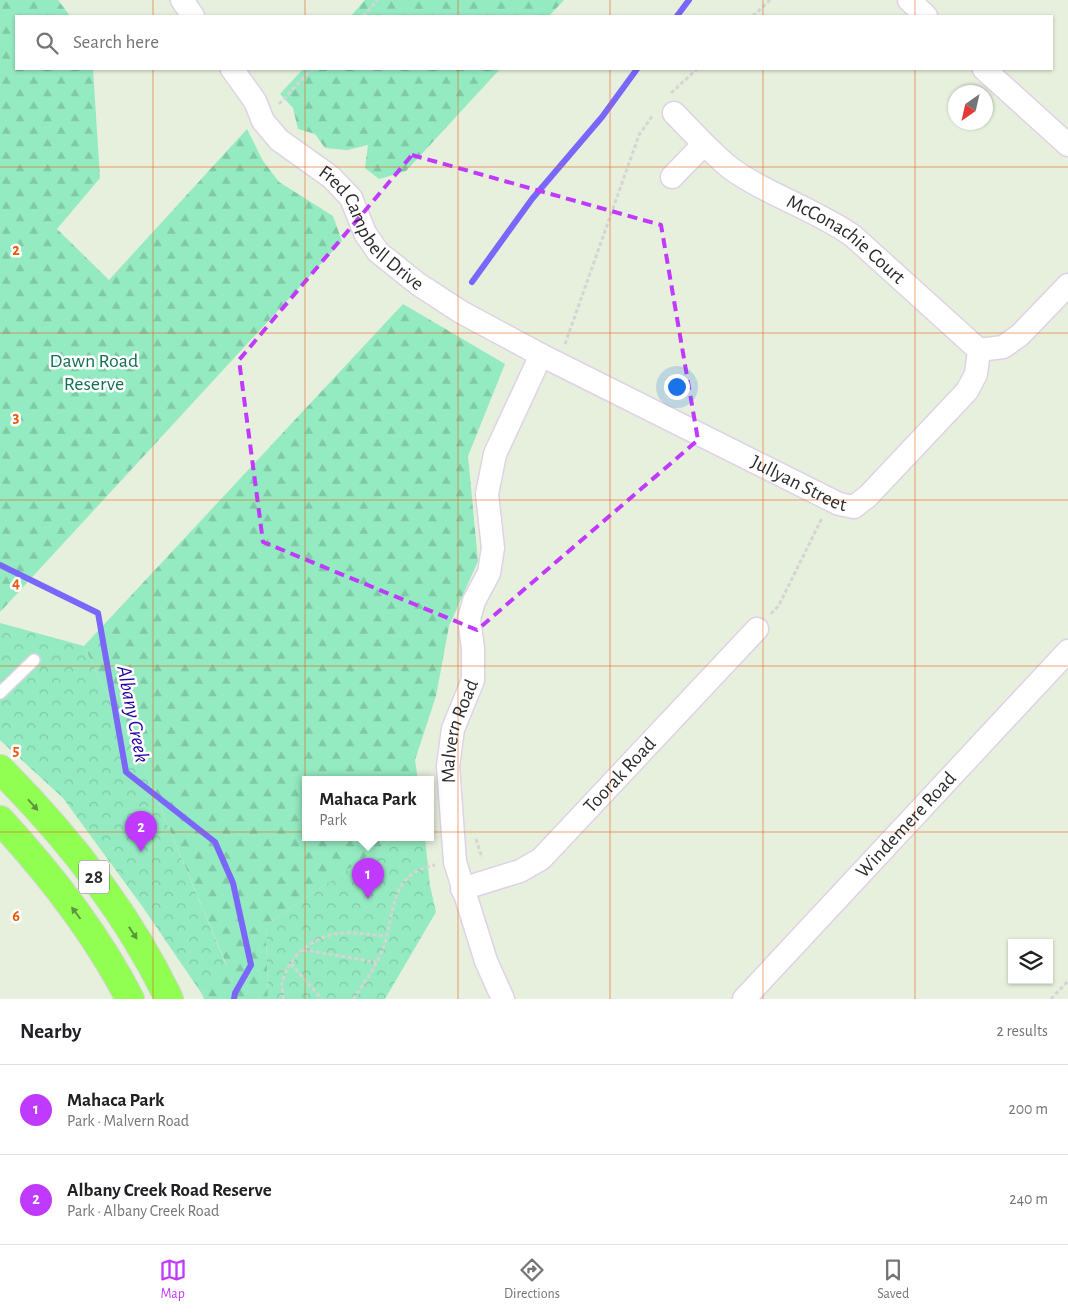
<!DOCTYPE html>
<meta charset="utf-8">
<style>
:root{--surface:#fff;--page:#f2f2f2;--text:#202124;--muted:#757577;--line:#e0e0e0;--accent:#c039ff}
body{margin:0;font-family:"Alegreya Sans",sans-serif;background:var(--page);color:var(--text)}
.controls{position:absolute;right:15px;bottom:15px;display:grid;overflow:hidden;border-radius:0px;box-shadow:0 1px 4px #0004}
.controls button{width:45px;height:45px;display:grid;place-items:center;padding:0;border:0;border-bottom:1px solid var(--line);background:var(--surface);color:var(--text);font:25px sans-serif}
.compass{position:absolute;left:948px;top:85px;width:45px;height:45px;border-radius:50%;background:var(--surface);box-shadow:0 1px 4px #0004;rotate:214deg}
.you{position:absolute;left:676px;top:386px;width:18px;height:18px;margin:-12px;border:4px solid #fff;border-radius:50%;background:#1a73e8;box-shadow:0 0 0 8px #1a73e833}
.badge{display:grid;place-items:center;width:32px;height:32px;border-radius:50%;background:var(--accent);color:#fff;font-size:16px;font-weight:700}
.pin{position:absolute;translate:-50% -41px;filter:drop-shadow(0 1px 2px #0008)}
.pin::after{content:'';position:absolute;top:26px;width:18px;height:15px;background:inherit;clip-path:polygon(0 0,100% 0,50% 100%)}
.popup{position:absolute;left:302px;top:776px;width:132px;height:65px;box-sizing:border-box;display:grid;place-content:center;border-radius:0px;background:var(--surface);filter:drop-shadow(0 1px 4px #0005);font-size:16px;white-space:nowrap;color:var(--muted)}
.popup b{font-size:19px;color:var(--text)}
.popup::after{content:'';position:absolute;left:50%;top:100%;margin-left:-10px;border:10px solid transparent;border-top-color:var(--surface)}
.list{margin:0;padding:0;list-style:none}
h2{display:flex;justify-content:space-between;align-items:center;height:65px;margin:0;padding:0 20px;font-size:21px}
h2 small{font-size:16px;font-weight:400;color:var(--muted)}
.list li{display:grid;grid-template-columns:32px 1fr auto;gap:15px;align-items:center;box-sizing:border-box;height:90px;padding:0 20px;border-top:1px solid var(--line)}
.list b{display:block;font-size:19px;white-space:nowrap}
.list p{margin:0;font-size:16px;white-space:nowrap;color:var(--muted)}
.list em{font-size:16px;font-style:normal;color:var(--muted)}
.icon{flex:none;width:28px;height:28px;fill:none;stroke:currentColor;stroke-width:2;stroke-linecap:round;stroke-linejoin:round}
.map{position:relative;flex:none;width:1068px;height:999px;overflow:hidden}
.search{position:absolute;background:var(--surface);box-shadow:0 1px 4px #0004;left:15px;right:15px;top:15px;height:55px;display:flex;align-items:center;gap:12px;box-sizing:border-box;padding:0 18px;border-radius:0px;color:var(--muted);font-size:19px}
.sheet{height:245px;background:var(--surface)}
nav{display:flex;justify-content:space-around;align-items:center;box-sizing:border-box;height:70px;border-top:1px solid var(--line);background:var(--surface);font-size:14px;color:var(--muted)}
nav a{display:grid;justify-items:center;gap:2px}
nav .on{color:var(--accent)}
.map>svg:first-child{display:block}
</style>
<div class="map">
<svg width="1068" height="999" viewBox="0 0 1068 999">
<defs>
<pattern id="forest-firs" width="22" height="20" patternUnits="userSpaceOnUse" patternTransform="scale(1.25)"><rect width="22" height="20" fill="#94eac1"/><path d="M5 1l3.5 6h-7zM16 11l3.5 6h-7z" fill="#80c9a6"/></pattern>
<pattern id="park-crowns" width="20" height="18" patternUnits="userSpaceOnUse" patternTransform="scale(1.25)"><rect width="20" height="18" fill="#94eac1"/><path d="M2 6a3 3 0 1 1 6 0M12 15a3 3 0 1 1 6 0" fill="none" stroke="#80c9a6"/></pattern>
</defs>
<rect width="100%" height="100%" fill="#e7efdd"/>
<!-- forest -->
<path fill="url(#forest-firs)" d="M0 0H58L70 16H16V69H93L100 178 57 229 109 280 247 129 263 161 279 182 333 216 342 241 0 612Z
M365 0H564L549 16H351Z
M303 69H500L406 171 379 179 365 168 368 145 347 150 325 148 315 134 298 129 293 108 280 94Z
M403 304 505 364 468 456 478 561 449 626 436 696 415 760 418 780H306V838H394L266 925 268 999H204L202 994 227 966 147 776 84 646Z"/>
<!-- park -->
<path fill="url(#park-crowns)" d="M0 623 84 646 147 776 227 967 202 994 142 906 63 798 0 740Z
M394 838H425L430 886 436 912 385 999H268L266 925Z"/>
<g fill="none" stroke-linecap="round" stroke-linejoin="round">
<!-- stream -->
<path stroke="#7a66fa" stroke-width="6" d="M677 16 689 0
M472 282 532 199 602 117 637 69
M0 565 98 613 126 772 215 842 233 883 251 965 235 993 234 999"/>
<!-- lane casing -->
<g stroke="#dfd2e6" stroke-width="14">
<path id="lane" d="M0 693 34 660"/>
</g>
<!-- street casing -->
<g stroke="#dfd2e6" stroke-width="25">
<g id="street">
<path d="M182 0 193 16"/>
<path d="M909 0 926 16"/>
<path id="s1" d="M232 69 255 101 263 121 279 140 331 177 351 198 365 233 378 252 418 284 461 312 541 355 839 504 854 507 868 496 967 391 976 374 979 350 1003 347 1020 335 1068 285"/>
<path d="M984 69 1068 145"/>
<path id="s2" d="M704 144C712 151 720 160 729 167 765 194 815 209 853 236L979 350"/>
<path d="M672 177 704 144 674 113"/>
<path id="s3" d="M462 889 520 871 541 859 757 629"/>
<path id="s4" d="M503 999 486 961 455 862 448 766 453 729 473 680V648L469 619 474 601 489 573 493 548 487 494 495 454 541 355"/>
<path id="s5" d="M744 999 1068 651"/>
</g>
</g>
<!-- primary casing -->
<g stroke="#d5d5d5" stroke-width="30">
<path id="primary" d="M0 769C67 836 128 913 169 999
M0 820C50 874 96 933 130 999"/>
</g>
<!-- path -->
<path stroke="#d5d5d5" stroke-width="3" stroke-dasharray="4 2.5" stroke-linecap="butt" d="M363 16 378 0
M753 16 770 0
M671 93 697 69
M279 104 312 69
M565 344 639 135 653 115
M771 614 779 605 822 518
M476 839 482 858
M303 950 376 962
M291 964 322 999
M284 999C283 994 282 988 282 984 287 956 316 934 343 933 357 932 372 935 386 936
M353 999C364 984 376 966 383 949 395 914 389 873 435 865
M1051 999 1068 981"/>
<!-- lane -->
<use href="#lane" stroke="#fff" stroke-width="11"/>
<!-- street -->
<use href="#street" stroke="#fff" stroke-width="22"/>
<!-- primary -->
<use href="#primary" stroke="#91fe52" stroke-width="28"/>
</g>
<!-- one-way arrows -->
<defs><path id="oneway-solid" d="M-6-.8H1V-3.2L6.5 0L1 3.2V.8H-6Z" transform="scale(1.25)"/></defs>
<g fill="#5e953f">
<use href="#oneway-solid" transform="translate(33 805) rotate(48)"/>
<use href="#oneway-solid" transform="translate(76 913) rotate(-127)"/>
<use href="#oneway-solid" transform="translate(133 933) rotate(57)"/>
</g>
<!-- marked area -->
<path fill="none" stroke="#c039ff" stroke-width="4" stroke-dasharray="10 6" stroke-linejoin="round" d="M412 155 661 225 698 440 477 630 263 542 239 360Z"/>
<!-- grid -->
<path fill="none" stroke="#e8590c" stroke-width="1" stroke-opacity="0.55" d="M153 0V16M305 0V16M458 0V16M610 0V16M763 0V16M915 0V16M153 69V999M305 69V999M458 69V999M610 69V999M763 69V999M915 69V999M0 167H1068M0 333H1068M0 500H1068M0 666H1068M0 832H1068"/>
<g text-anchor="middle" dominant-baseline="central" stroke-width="5" stroke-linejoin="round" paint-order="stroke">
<!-- shield labels -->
<rect fill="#fff" stroke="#6b6b6b" stroke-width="1" x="79" y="860.5" width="30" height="33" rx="4"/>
<g font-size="19" font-weight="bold" fill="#2c2c2c">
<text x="94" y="877">28</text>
</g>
<!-- street labels -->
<g font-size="20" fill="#2c2c2c" stroke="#fff">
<text stroke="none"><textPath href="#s1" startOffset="216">Fred Campbell Drive</textPath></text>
<text stroke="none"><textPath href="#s2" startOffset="172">McConachie Court</textPath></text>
<text stroke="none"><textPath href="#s1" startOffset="721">Jullyan Street</textPath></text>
<text stroke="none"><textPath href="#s4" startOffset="278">Malvern Road</textPath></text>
<text stroke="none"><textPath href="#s3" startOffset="200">Toorak Road</textPath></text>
<text stroke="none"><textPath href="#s5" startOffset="238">Windemere Road</textPath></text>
</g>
<!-- park labels -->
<g font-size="20" fill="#137151" stroke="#fff">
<text x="94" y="361">Dawn Road<tspan x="94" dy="23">Reserve</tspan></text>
</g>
<!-- water labels -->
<g font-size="21" font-style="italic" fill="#2500ab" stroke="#fff">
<text transform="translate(133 714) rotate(79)">Albany Creek</text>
</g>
</g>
<g font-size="16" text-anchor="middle" font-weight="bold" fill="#e8590c" stroke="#fff" stroke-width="5" stroke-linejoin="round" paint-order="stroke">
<text x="16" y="255">2</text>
<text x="16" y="422">3</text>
<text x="16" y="588">4</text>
<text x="16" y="755">5</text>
<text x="16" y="921">6</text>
</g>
</svg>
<div class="controls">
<button><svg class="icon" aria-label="layers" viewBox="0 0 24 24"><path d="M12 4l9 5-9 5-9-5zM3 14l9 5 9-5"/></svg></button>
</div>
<svg class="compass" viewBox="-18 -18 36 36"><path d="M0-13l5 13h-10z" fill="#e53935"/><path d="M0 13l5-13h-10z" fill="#757577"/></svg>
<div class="you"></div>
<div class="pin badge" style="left:368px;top:899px">1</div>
<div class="popup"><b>Mahaca Park</b>Park</div>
<div class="pin badge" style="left:141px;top:852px">2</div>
<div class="search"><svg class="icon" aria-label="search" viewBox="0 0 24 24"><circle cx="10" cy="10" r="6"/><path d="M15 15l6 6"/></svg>Search here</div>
</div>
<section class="sheet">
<h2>Nearby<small>2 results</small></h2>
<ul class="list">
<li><span class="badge">1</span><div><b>Mahaca Park</b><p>Park · Malvern Road</p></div><em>200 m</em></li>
<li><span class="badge">2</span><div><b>Albany Creek Road Reserve</b><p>Park · Albany Creek Road</p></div><em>240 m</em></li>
</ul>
</section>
<nav>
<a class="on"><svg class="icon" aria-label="map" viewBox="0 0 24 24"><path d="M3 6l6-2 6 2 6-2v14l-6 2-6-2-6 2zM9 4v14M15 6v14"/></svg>Map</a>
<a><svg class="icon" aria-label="directions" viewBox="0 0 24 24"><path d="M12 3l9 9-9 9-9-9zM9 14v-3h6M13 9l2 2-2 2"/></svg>Directions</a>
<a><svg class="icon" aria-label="saved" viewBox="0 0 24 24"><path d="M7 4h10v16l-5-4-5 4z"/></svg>Saved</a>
</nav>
